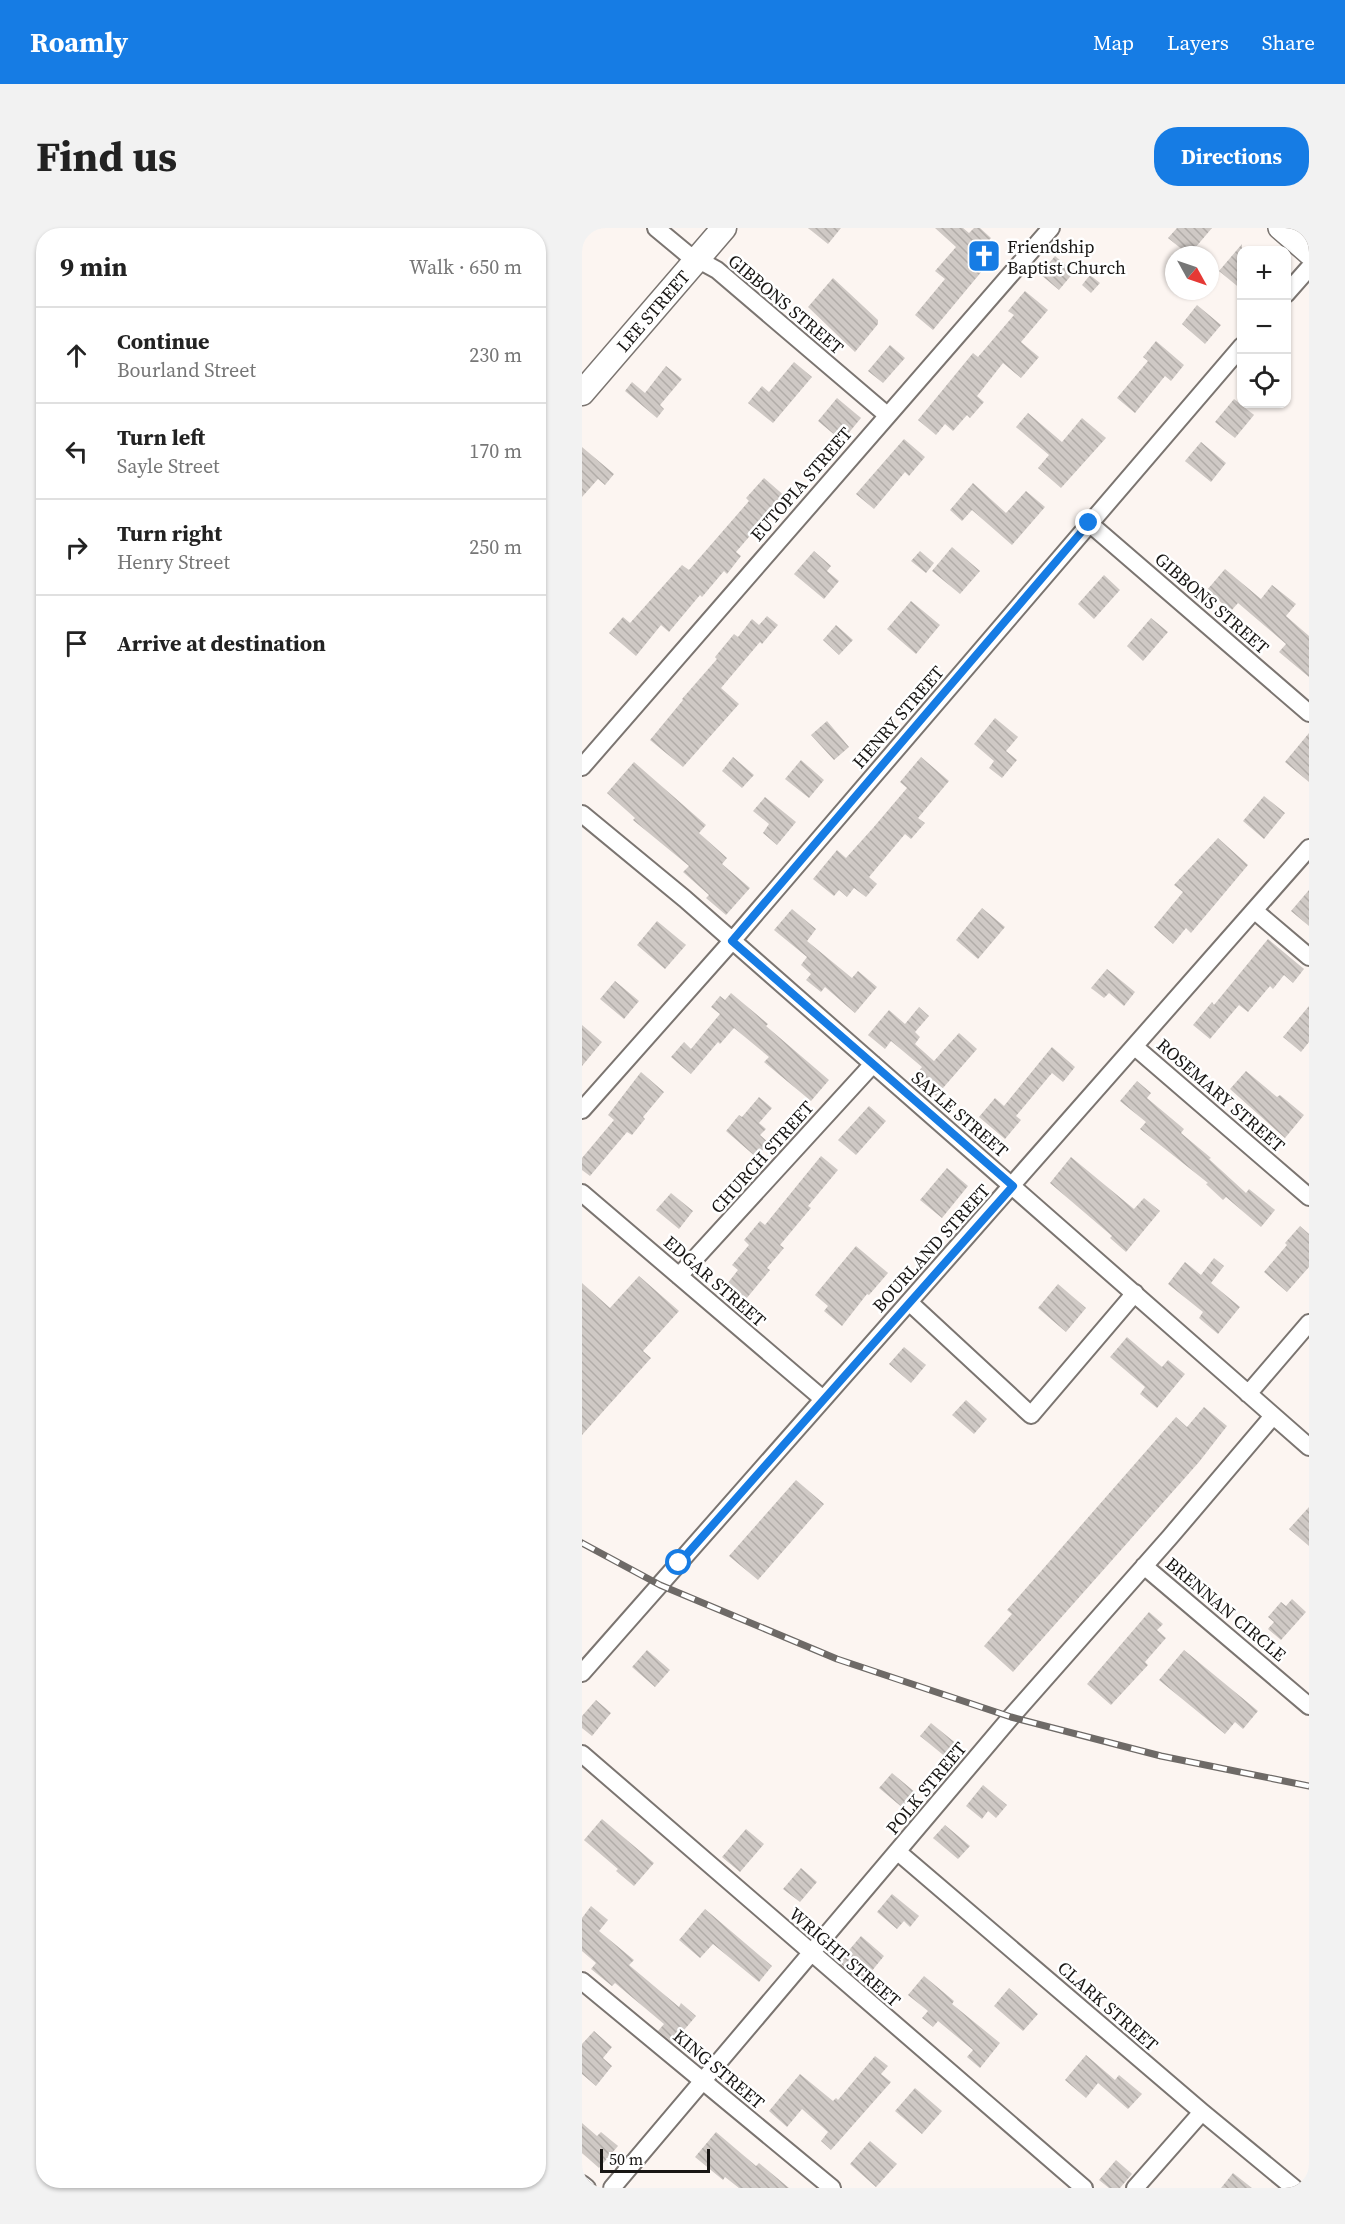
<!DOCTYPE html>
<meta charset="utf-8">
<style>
:root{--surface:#fff;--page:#f2f2f2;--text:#222;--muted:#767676;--line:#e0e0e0;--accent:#167ce4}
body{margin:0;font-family:"Source Serif 4",serif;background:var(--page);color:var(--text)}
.controls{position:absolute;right:18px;top:18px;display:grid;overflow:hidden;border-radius:12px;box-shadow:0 2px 4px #0004}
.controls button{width:54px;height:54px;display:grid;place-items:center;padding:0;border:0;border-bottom:2px solid var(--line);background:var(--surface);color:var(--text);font:30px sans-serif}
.compass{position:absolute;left:583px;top:18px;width:54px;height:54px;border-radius:50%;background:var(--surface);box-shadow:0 2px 4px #0004;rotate:130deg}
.scale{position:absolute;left:18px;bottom:15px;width:110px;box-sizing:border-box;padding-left:6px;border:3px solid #181614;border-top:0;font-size:16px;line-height:21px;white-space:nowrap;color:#181614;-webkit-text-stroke:4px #fff;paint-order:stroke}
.stop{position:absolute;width:18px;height:18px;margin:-14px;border:4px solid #167ce4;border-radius:50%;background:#fff}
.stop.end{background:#167ce4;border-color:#fff;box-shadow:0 2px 6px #0008}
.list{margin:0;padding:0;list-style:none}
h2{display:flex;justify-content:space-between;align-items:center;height:78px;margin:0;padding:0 24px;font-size:26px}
h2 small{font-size:20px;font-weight:400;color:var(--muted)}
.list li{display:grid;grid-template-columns:39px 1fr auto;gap:18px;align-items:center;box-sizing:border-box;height:96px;padding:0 24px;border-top:2px solid var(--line)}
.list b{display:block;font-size:22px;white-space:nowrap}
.list p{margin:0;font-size:20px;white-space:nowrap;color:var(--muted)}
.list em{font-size:20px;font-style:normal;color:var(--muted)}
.icon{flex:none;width:33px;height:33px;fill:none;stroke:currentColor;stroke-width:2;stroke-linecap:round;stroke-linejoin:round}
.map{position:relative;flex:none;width:727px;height:1960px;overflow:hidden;border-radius:24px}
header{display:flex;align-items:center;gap:36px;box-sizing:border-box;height:84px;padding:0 30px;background:var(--accent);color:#fff}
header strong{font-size:28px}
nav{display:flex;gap:33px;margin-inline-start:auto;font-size:21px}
.intro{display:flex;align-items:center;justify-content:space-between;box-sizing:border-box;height:144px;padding:0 36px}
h1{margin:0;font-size:42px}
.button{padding:15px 27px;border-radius:24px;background:var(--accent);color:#fff;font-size:21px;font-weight:700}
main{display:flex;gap:36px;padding:0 36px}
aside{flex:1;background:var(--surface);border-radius:24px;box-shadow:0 2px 4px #0004}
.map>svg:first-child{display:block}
</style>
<header>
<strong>Roamly</strong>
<nav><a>Map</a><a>Layers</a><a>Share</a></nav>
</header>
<div class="intro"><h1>Find us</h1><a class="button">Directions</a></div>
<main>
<aside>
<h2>9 min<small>Walk · 650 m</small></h2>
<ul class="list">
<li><svg class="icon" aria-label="ahead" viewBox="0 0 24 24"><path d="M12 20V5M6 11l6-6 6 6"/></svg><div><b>Continue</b><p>Bourland Street</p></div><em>230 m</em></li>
<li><svg class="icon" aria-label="left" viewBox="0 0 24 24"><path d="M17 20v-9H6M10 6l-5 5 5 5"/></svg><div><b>Turn left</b><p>Sayle Street</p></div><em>170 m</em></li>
<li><svg class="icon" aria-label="right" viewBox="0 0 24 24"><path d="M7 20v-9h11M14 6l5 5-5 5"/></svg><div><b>Turn right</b><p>Henry Street</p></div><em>250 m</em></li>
<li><svg class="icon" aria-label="arrive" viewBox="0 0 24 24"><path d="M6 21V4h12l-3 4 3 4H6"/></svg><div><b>Arrive at destination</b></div></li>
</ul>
</aside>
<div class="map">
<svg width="727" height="1960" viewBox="0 0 727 1960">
<defs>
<pattern id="building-back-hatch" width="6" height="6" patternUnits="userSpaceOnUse" patternTransform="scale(1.5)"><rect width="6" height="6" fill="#cfc9c5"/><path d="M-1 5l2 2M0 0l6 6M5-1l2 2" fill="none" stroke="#b1aca8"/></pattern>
</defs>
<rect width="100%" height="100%" fill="#fcf5f1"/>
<!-- building -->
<path fill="url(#building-back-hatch)" d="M226 0H259L246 16Z
M353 0H381L387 5 392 0H398L409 10 404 16 415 25 351 102 333 87 363 51 353 43 374 19Z
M595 0H630L607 27 586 10Z
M660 16V62L637 43Z
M473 28 492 44 477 62 458 46Z
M508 47 518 55 509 65 500 57Z
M251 50 296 92V96L273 124 226 79Z
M443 63 466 82 439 114 457 129 439 150 421 135 395 168 402 174 388 190 385 187 371 203 363 196 354 207 336 192 391 125 396 129 432 87 426 83Z
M615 77 639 97 623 116 600 96Z
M574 113 602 137 589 153 583 148 553 185 535 170 566 133 561 129Z
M308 117 323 130 301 155 286 143Z
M212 134 230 149 191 195 166 175 180 158 187 164Z
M84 138 100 151 78 177 82 181 75 190 43 163 50 154 63 165Z
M255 170 279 190 260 213 236 193Z
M652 171 672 187 653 210 633 194Z
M446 185 480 214 500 190 524 210 479 260 456 240 467 227 434 199Z
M322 211 343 229 327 248 323 244 292 281 274 266Z
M619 214 644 235 629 254 603 233Z
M0 219 32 246 23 257 16 251 0 269Z
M182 250 205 270 187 290 185 288 154 324 159 328 145 346 142 343 120 369 118 367 87 404 79 397 54 428 27 405 41 389 48 395 100 337 107 342 167 273 164 270Z
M391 255 424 285 444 263 463 279 430 317 390 282 380 293 368 282Z
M370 319 398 343 378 366 350 343Z
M232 323 249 338 245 343 257 353 242 371 212 346Z
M338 323 352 335 344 345 329 333Z
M643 341 679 371 690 357 714 376 704 388 727 408V449L697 424 704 416 656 375 649 383 625 362Z
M522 347 538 362 512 391 496 376Z
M329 373 358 397 334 426 305 401Z
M185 388 196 397 180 416 178 414 139 460 157 476 101 539 68 512 101 472 100 471 135 431 133 429 152 406 156 409 170 391 177 397Z
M569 390 586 404 561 433 545 418Z
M254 397 271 412 257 427 241 412Z
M413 490 436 509 424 523 435 532 420 550 407 540 412 533 392 516Z
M245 493 267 519 252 532 229 507Z
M727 505V554L703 534Z
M151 529 172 547 160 560 140 543Z
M339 529 367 553 336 590 343 595 329 611 323 606 287 649 295 656 284 669 272 660 265 669 257 662 252 668 231 651 255 622 264 630 291 600 325 560 318 554Z
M219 532 242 552 227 570 203 551Z
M52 534 124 597 117 605 145 630 140 636 168 660 144 687 124 670 127 667 101 644 107 638 51 592 53 590 25 565Z
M682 568 703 585 682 611 661 593Z
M183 569 214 594 195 617 181 605 187 596 171 583Z
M636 610 666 637 609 705 604 700 591 716 572 699 601 664 592 657Z
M727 662V698L709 683Z
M400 680 423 699 396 731 374 712Z
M210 681 234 701 225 713 270 750 276 743 295 759 273 785 243 759 239 764 224 752 229 746 219 737 225 729 192 702Z
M75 693 104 717 83 741 55 717Z
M686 711 722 741 711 755 702 747 691 761 688 758 666 784 657 777 628 811 611 797 630 774 632 777Z
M525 741 553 764 542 778 527 765 522 770 509 760Z
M33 753 57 773 42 791 18 771Z
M149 765 186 796 184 798 247 852 229 873 182 834 187 829 152 800 138 816 136 814 109 846 89 829 102 814 109 821 138 786 129 779 138 768 143 772Z
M727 778V814L719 824 701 809Z
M337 779 347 788 333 804 338 809 333 816 352 833 377 805 395 821 354 868 332 849 340 839 309 813 303 821 286 807 307 782 323 796Z
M0 797 20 814 0 838Z
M470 819 493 839 481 854 470 845 434 888 439 892 423 911 397 889 413 870 422 878Z
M664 843 695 869 698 867 722 887 703 910 648 861Z
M59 844 82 864 61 889 63 891 50 907 45 904 8 948 0 942V930L32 892 26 887Z
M555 853 569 865 565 870 602 901 599 905 629 930 627 931 664 965 667 961 693 982 679 999 644 969 641 972 624 956 626 955 558 901 564 894 538 873Z
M177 869 190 880 177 895 184 901 178 907 187 915 174 929 144 903 157 887 160 889Z
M287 878 304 893 274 927 256 912Z
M239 928 256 942 226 978 229 980 198 1017 202 1020 185 1040 188 1042 164 1071 145 1056 156 1042 150 1037 167 1017 162 1012 178 993 183 997Z
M489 929 552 981 562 970 578 983 544 1024 528 1010 530 1008 468 955Z
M365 940 386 958 360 990 338 972Z
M89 965 111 983 97 1001 74 982Z
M718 998 727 1006V1039L705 1064 682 1044 705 1017 703 1015Z
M274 1018 306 1045 287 1067 285 1066 260 1098 242 1083 246 1078 233 1067Z
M632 1030 642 1038 629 1055 658 1079 636 1106 617 1090 621 1084 586 1056 603 1034 619 1047Z
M57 1048 97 1083 61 1123 69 1130 0 1207V1055L28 1080Z
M476 1056 504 1080 484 1104 456 1080Z
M545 1109 580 1139 586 1132 603 1146 575 1180 558 1166 563 1159 528 1129Z
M322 1119 344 1137 329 1155 307 1136Z
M384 1172 405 1191 392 1206 370 1187Z
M622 1179 645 1198 617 1234 431 1444 402 1418 430 1386 425 1382 594 1189 605 1199Z
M214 1252 242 1276 176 1352 147 1328Z
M727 1279V1318L707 1301Z
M710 1371 724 1384 699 1412 686 1401 692 1394 686 1389 699 1374 704 1378Z
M567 1384 581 1396 575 1402 584 1410 563 1434 566 1437 529 1477 505 1456Z
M65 1422 88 1442 73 1459 50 1439Z
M602 1422 676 1483 661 1501 653 1494 643 1506 577 1452Z
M14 1472 29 1485 10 1508 0 1500V1488Z
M349 1495 376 1517 365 1530 338 1508Z
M310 1545 334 1565 321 1580 297 1560Z
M401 1557 425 1577 414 1590 406 1583 400 1591 384 1578Z
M20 1591 72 1635 52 1658 34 1643 36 1641 2 1612Z
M363 1597 388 1618 376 1631 351 1610Z
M164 1601 182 1616 158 1644 140 1629Z
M219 1640 235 1654 218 1674 201 1661Z
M310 1666 337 1688 328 1699 322 1693 315 1701 295 1684Z
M9 1678 26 1692 17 1703 52 1732 47 1737 97 1779 99 1775 114 1788 91 1815 76 1803 82 1796 33 1755 30 1758 9 1741 14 1735 0 1723V1690Z
M123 1681 190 1738 177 1754 131 1716 118 1730 97 1712Z
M279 1708 302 1728 280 1755 257 1734Z
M342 1748 372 1773 370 1776 418 1815 398 1840 385 1829 391 1822 356 1793 351 1799 340 1790 346 1783 326 1767Z
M427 1760 456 1786 441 1803 412 1778Z
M12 1803 30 1819 21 1830 30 1838 14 1858 0 1846V1816Z
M504 1827 533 1852 537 1847 560 1866 546 1881 516 1855 504 1870 483 1852Z
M293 1828 306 1838 299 1846 309 1854 249 1922 239 1913 246 1904 220 1881 205 1899 187 1883 218 1846 251 1873 254 1870 256 1872Z
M333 1860 360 1883 340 1906 313 1883Z
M0 1895 15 1908 19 1904 36 1918 17 1940 0 1925Z
M134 1904 174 1938 177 1935 207 1960H157L143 1949 141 1952 113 1929Z
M288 1913 315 1936 294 1959 268 1936Z
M534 1932 550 1946 538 1960H527L517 1952Z
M651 1945 670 1960H639Z"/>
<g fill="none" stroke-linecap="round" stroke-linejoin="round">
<!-- minor casing -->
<g stroke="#7b7571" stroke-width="20">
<path id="minor" d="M74 0 104 25 135 42 305 187
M704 66 727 40
M507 295 727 485
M0 539 469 0
M0 586 103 671 727 1219
M673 683 727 729
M553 819 727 969
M0 882 150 713 660 118
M0 965 241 1171
M97 1048 291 836
M327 1074 449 1187 553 1065
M666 1166 727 1095
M562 1338 727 1478
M0 1445 727 620
M0 1526 502 1960
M316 1624 620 1884 712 1960
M0 1753 250 1960
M0 1956 5 1960
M30 1960 429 1489 588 1309 691 1188
M553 1960 620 1884"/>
</g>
<!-- tertiary casing -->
<g stroke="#7b7571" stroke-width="24">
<path id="tertiary" d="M697 0 727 26"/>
</g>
<!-- secondary casing -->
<g stroke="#7b7571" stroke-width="27">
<path id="secondary" d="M0 165 142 0"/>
</g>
<!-- minor -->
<use href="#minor" stroke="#fff" stroke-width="16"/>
<!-- tertiary -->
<use href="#tertiary" stroke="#fff" stroke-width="21"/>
<!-- secondary -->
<use href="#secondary" stroke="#fff" stroke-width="24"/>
<!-- rail casing -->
<g stroke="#6e6a67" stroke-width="7">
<path id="rail" d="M0 1315 78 1357 255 1431 429 1489 579 1528 727 1558"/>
</g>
<!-- rail -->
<use href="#rail" stroke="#fff" stroke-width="4.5" stroke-dasharray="14" stroke-linecap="butt"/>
</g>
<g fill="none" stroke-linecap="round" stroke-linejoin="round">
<!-- route -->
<path stroke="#167ce4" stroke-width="8" d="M97 1335 431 958 150 713 507 295"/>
</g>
<!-- icons -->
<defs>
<g id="church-square" transform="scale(1.725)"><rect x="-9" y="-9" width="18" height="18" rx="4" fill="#167ce4" stroke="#fff"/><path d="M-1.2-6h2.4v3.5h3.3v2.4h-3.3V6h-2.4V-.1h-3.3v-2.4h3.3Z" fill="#fff"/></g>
</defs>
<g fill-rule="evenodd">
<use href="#church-square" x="402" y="28"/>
</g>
<g text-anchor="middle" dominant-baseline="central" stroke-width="5" stroke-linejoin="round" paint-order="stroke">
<!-- poi labels -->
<g font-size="18" fill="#181614" stroke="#fff" text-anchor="start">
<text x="425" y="18">Friendship<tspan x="425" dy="21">Baptist Church</tspan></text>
</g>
<!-- street labels -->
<g font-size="18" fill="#181614" stroke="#fff">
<text transform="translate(204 76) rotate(40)">GIBBONS STREET</text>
<text transform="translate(71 83) rotate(-49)">LEE STREET</text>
<text transform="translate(219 256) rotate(-49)">EUTOPIA STREET</text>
<text transform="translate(630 375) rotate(41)">GIBBONS STREET</text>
<text transform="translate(316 489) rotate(-49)">HENRY STREET</text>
<text transform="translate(639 867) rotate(41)">ROSEMARY STREET</text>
<text transform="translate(378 886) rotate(41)">SAYLE STREET</text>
<text transform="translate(180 929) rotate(-48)">CHURCH STREET</text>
<text transform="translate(349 1020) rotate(-48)">BOURLAND STREET</text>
<text transform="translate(133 1053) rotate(41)">EDGAR STREET</text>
<text transform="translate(644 1381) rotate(40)">BRENNAN CIRCLE</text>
<text transform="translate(344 1560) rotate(-50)">POLK STREET</text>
<text transform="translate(263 1729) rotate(41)">WRIGHT STREET</text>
<text transform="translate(526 1778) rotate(41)">CLARK STREET</text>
<text transform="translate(137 1841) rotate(40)">KING STREET</text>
</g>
</g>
</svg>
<div class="controls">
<button>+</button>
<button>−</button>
<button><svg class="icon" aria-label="locate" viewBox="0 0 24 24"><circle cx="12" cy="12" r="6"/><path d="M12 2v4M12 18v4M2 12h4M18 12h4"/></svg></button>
</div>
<svg class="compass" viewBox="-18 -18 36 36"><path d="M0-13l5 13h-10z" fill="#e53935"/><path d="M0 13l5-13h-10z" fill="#767676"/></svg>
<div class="scale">50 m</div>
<div class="stop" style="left:97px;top:1335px"></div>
<div class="stop end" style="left:507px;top:295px"></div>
</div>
</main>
